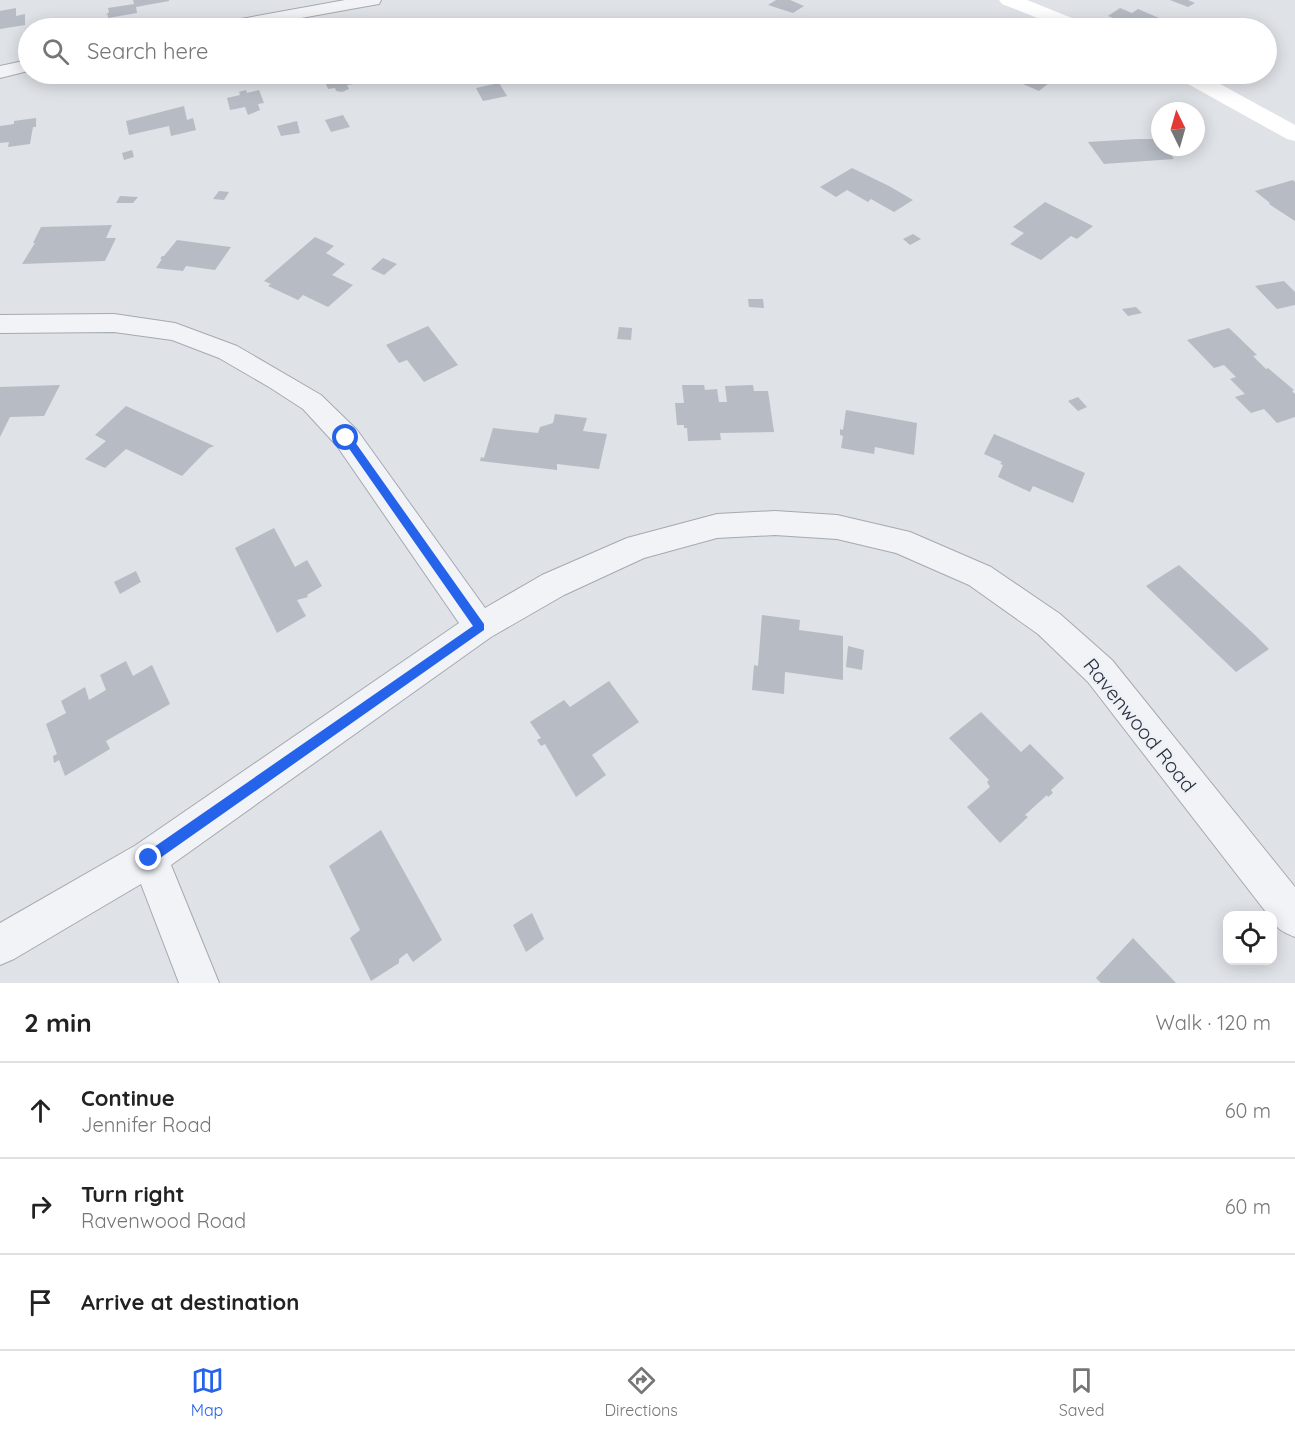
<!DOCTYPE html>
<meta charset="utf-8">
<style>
:root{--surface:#fff;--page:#f2f2f2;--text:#222;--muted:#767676;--line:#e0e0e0;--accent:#2563eb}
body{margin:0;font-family:Quicksand,sans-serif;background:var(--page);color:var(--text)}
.controls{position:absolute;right:18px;bottom:18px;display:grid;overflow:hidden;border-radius:12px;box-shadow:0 3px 15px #0003}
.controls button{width:54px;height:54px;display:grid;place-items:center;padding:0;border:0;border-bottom:2px solid var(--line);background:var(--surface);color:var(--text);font:30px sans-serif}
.compass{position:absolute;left:1151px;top:102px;width:54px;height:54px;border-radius:50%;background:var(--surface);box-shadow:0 3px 15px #0003;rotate:355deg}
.stop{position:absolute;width:18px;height:18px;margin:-14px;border:4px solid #2563eb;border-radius:50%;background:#fff}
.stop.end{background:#2563eb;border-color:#fff;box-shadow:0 2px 6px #0008}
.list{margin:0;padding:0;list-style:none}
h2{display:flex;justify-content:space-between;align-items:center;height:78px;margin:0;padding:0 24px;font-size:26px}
h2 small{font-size:20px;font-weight:400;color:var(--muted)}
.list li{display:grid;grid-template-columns:39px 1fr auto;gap:18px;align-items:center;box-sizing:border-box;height:96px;padding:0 24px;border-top:2px solid var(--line)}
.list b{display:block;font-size:22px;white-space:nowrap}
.list p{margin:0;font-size:20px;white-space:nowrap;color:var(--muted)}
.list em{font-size:20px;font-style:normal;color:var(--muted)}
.icon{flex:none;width:33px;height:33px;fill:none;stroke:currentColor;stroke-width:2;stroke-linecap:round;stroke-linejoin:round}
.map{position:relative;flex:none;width:1295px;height:983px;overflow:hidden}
.search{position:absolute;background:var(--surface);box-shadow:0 3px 15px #0003;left:18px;right:18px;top:18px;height:66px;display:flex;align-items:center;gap:15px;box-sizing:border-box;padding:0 21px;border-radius:33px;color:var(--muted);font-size:22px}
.sheet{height:366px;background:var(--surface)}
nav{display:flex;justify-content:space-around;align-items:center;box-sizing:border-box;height:84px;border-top:2px solid var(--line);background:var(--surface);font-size:16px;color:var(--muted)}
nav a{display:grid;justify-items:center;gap:3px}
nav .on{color:var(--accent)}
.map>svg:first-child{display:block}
</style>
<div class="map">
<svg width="1295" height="983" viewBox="0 0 1295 983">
<rect width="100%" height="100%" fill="#dfe2e7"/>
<!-- building -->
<path fill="#b7bbc4" d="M133 0H169V1L136 7 137 13 108 18V15H106L109 12 108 8 134 4Z
M776 0H790L804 6 793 13 768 5Z
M1170 0H1188L1195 3 1188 7Z
M16 8V16L25 14V25L0 29V11Z
M1120 8 1132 13 1138 9 1159 18 1137 28 1108 16Z
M883 21 891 25 905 28H866Z
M552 24H563L567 28H542L541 26Z
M334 74H355L359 83 347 85 349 89 342 92 336 91 335 88 328 89 323 77Z
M1000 74H1026L1049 83 1039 91Z
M499 83 507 96 483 101 476 88Z
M246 90 247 93 259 90 264 103 258 104 260 110 248 115 245 107 230 110 227 98 240 95 239 92Z
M184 106 187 120 193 118 196 130 171 136 169 126 129 135 126 121Z
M343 115 350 127 331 132 325 120Z
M36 118V127H33L30 144 8 147 9 142 0 143V126L14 124V121Z
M297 121 300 133 281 136 277 126Z
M1137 139H1158L1160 147H1165L1174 159 1104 164 1088 142Z
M132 150 134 157 124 160 122 153Z
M852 168 889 186 913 200 894 212 871 199 868 202 847 190 836 197 820 187Z
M1293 180 1295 182V221L1269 204 1270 203 1255 191Z
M219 191 229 192 224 200 213 199Z
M120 196 138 197 133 203H116Z
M1045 202 1093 226 1077 239 1071 236 1041 260 1010 244 1024 233 1013 227Z
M112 225 106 238H116L105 261 22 264 35 243H33L41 227Z
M913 234 921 239 910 245 903 239Z
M315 237 334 246 326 253 345 264 332 275 353 285 328 307 303 295 298 300 268 286 271 284 264 281Z
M177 240 199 243 231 247 215 270 186 266 183 271 156 268 162 259H160L162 256H164Z
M383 258 397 264 384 275 371 269Z
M1284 281 1295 292V305L1277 309 1255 286Z
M748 299H763L764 308 749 307Z
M1136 307 1142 313 1128 316 1122 309Z
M428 326 458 365 424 382 407 360 399 363 386 345Z
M619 327 632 328 631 340 617 339Z
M1229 328 1257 355 1253 356 1266 369 1268 368 1294 390 1292 391 1295 394V417L1277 423 1264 409 1251 413 1235 397 1245 394 1230 379 1236 377 1224 365 1214 368 1187 340Z
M60 385 44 416 10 417 0 437V387Z
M682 385H704L705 390 717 389 719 402H727L725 386 753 385 754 391H768L774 432 720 433 721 440 688 441 687 428H684V425H677L675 403H684Z
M1078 397 1087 407 1078 411 1068 401Z
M126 406 214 446 209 448 182 476 126 449 105 468 85 459 106 441 95 435Z
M846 410 917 423 914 455 875 447 874 454 841 448 843 436 840 435V429L843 430Z
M555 414 587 418 583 431 607 434 599 469 557 464V470L480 461 481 457 484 458 493 428 538 433 540 427 553 423Z
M994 434 1085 473 1073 503 1033 486 1030 492 998 477 1003 465 1000 464 1002 462 984 454Z
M274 528 295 567 307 560 322 586 307 595 308 597 297 600 306 616 277 633 235 548Z
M1179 565 1255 635 1269 649 1236 672 1146 586Z
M136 571 141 582 120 594 114 582Z
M762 615 800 620 799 630 843 636V680L785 672 784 694 752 690 754 665 758 666Z
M848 646 864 650 862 670 846 667Z
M126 661 133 676 152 665 170 704 106 741 110 749 65 776 59 760 54 763 53 756 57 754 46 724 66 713 61 701 85 687 89 700 106 690 100 675Z
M609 681 639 722 592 755 606 775 576 797 545 744 541 746 537 740 541 738 530 722 564 700 570 707Z
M981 712 1021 752 1030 744 1064 778 1051 790 1053 793 1048 797 1047 795 1025 815 1028 817 1000 843 967 807 990 787 987 782 989 780 949 738Z
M381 830 442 940 413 962 407 953 399 959V963L371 981 350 938 360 930 329 866Z
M532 913 544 939 526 952 513 925Z
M1133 938 1176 983H1101L1096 978Z"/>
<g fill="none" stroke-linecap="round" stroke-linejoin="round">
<!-- street casing -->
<g stroke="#a5a9b1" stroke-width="2">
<path id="street" d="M345 0H381L379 4 373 5 245 28H210L213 24 219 23Z
M28 60V71L0 78V66Z
M114 314 175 323 237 346 321 395 357 430 485 608 542 575 627 538 717 514 775 511 837 515 910 532 991 567 1060 614 1112 660 1295 887V937C1285 933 1273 928 1272 916H1269L1088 682 1038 634 969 585 896 553 837 539 775 535 717 538 644 558 564 595 491 637 171 865 219 983H179L141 884 14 959 0 965V923L136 845 459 623 337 446 303 409 269 387 219 358 172 340 114 332 0 333V315Z"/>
</g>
<!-- street -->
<use href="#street" fill="#f1f3f6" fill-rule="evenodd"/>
<!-- secondary -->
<path fill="#fff" fill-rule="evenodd" d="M999 0H1027L1087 24 1090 28H1063L1002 4Z
M1176 74H1202L1295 125V141L1287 139 1179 79Z"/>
</g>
<!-- route -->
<path fill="#2563eb" d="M346 434 350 435 484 624V630L153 863 149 865 144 863 142 858 144 854 473 626 343 440V435Z"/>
<g text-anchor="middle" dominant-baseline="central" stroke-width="6" stroke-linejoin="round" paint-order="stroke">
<!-- street labels -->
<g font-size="20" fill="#292f3d" stroke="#eef1f5">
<text transform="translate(1140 725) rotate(51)">Ravenwood Road</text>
</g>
</g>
</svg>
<div class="controls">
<button><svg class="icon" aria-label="locate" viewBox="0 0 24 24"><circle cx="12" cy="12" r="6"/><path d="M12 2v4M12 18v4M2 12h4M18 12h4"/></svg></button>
</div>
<svg class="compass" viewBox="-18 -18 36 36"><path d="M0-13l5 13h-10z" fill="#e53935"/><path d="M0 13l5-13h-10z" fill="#767676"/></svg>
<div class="stop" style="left:346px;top:438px"></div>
<div class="stop end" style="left:149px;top:858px"></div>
<div class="search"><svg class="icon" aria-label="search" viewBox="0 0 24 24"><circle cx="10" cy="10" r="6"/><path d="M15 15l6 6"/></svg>Search here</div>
</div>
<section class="sheet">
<h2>2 min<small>Walk · 120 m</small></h2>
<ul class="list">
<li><svg class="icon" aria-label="ahead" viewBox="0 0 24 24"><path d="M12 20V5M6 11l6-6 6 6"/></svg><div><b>Continue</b><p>Jennifer Road</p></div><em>60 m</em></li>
<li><svg class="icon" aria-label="right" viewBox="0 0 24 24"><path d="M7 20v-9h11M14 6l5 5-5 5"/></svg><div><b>Turn right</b><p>Ravenwood Road</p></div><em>60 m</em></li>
<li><svg class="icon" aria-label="arrive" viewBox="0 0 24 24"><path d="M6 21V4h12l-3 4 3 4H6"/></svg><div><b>Arrive at destination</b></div></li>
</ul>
</section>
<nav>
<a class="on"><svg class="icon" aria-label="map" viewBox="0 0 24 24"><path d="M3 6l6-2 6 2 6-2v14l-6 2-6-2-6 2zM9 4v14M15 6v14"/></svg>Map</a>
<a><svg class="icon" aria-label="directions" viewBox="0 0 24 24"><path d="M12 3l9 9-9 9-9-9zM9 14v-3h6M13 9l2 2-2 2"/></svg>Directions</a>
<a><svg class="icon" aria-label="saved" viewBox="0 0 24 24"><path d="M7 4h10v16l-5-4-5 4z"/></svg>Saved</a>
</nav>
